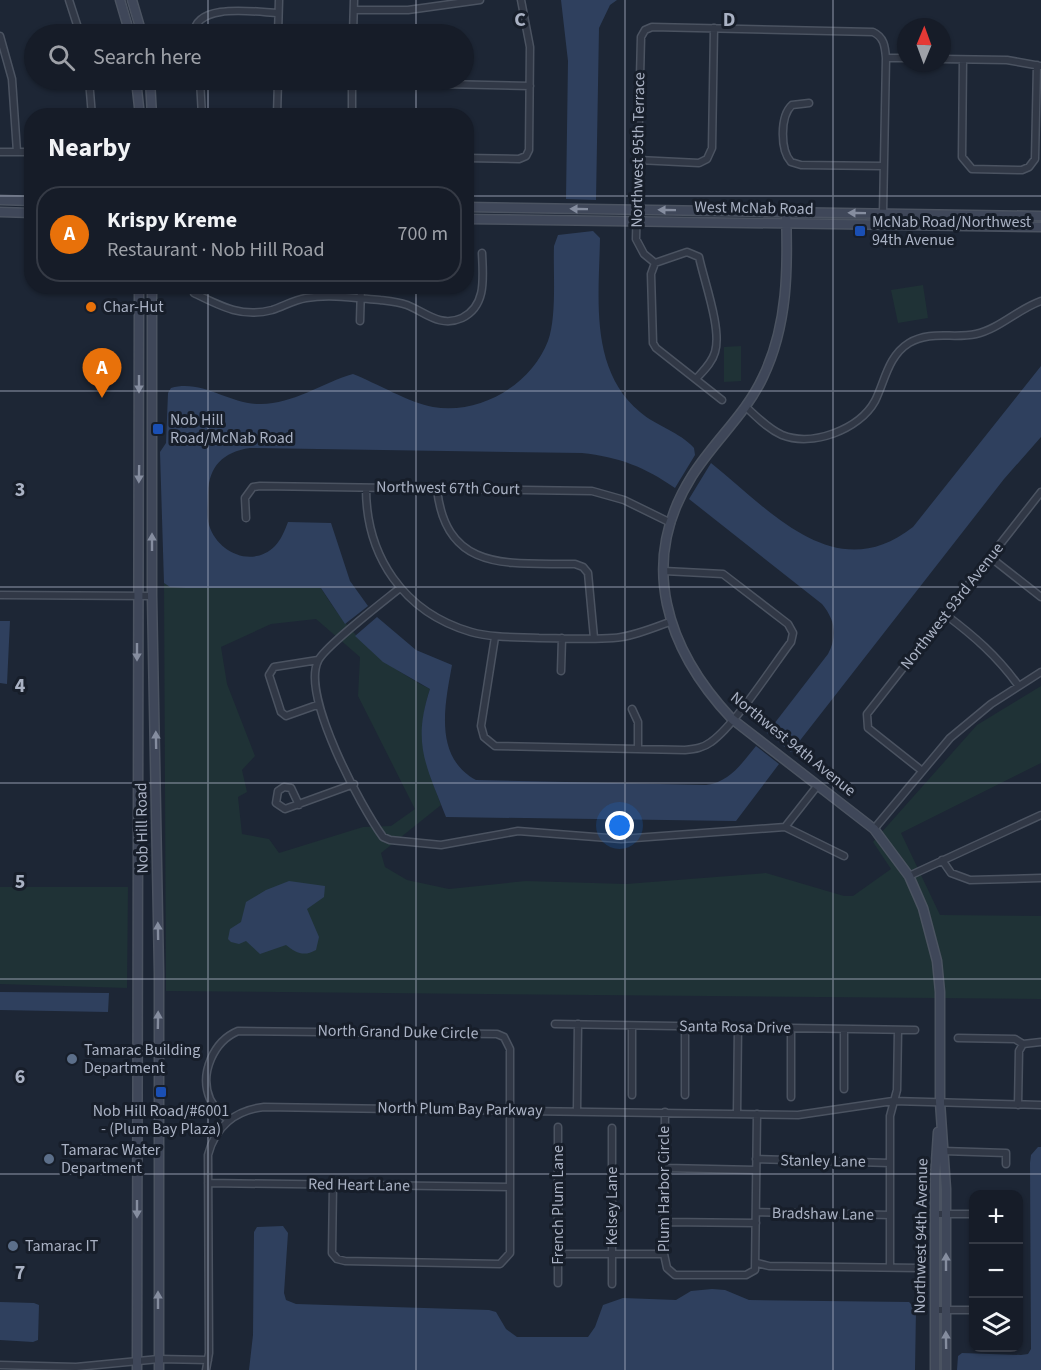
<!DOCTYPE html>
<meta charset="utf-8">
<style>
:root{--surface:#161c28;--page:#1f2530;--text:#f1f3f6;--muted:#9ea1a8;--line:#353a45;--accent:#db2777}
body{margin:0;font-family:"Source Sans 3",sans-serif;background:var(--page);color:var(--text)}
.controls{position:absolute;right:18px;bottom:18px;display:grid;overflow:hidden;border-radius:12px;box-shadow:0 2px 4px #0004}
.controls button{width:54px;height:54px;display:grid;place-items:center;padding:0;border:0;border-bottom:2px solid var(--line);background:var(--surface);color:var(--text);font:30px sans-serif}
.compass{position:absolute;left:897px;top:18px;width:54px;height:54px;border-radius:50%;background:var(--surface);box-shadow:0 2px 4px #0004;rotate:1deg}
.you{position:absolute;left:620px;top:826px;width:21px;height:21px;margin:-15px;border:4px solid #fff;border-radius:50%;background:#1a73e8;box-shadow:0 0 0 9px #1a73e833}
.badge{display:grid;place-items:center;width:39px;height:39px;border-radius:50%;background:var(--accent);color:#fff;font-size:20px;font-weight:700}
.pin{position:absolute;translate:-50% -50px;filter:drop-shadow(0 2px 3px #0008)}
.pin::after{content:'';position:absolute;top:32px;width:21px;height:18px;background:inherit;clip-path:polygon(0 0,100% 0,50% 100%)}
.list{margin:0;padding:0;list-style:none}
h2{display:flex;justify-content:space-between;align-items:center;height:78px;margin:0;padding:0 24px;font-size:26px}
h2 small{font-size:20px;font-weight:400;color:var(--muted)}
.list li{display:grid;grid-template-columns:39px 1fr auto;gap:18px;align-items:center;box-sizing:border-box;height:96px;margin:0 12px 12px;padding:0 12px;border:2px solid var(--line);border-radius:24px}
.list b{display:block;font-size:22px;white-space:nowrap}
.list p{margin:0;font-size:20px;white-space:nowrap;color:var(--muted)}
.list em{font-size:20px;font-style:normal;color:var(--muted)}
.icon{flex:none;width:33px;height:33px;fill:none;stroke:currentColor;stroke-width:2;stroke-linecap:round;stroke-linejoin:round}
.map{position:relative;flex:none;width:1041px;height:1370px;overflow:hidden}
.search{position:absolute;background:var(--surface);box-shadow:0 2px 4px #0004;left:24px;top:24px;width:450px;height:66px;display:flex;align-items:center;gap:15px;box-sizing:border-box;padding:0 21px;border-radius:33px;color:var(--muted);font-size:22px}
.panel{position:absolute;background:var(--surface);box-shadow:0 2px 4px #0004;left:24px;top:108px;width:450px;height:186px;border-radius:24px}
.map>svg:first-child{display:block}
</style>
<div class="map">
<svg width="1041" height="1370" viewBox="0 0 1041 1370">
<rect width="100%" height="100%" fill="#1d2635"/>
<!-- green -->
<path fill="#1f3236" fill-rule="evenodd" d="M923 285 928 318 898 323 891 290Z
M741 346V381L724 382V347Z
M164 583 170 587 186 588H321C348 633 382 665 430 689 415 734 425 762 441 805L381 853 385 867 407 880 449 889 526 881 626 884 766 873 844 896H853L891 869 873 842 977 725 1041 686V763L901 833 940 915 1041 916V999L166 991ZM316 619 360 657 358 696 415 809 391 826 363 827 279 853 269 839 242 834 238 797 247 792 242 770 255 756 227 684 221 647 271 624Z
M0 887H128L127 988 0 984Z"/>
<!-- water -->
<path fill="#2f405e" d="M561 0H617L610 5 599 28 596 200 566 199 568 61Z
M593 231 600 238C599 298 589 369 640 412 656 426 680 432 694 448L695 455 675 488C645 467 619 457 582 453L250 448C223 452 209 466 208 493 208 504 206 515 209 525 217 552 252 569 275 546 281 540 285 530 288 522L331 523 350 581 368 606 345 624 321 588H186L170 587 164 583 160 452 166 443 168 393 171 388C203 379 229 405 261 404 293 404 322 383 353 374 376 383 410 403 433 407 480 415 531 385 548 341 557 316 553 273 554 246L558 235Z
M1041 366V437L1004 479 791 752 767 733 828 654C838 635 835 620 822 604L689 499 711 463C771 511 835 588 913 527Z
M377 617 416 650 452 665C445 704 433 757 476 780L706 785C730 782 741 764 756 746L779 764 736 821 446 817C426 765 412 744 430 689L383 662 355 636Z
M0 621H10L7 684 0 683Z
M289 881 325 886 324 897 307 909 319 937 316 950C304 957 296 953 286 945L260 954 246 941 239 944 231 942 228 939 230 929 241 922 246 902 266 890Z
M0 992 109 993 108 1012 0 1010Z
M1038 1147H1041V1370H957L958 1356 962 1353 1021 1355 1028 1354 1031 1349 1030 1163 1031 1155Z
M283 1226 288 1233 284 1293 286 1300 296 1304 489 1310 496 1312 506 1329 517 1337H588L595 1327 603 1305 623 1298 676 1300 691 1291 712 1289 725 1290 749 1300 909 1302 916 1309 915 1370H249L253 1335 254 1232 257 1227Z
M0 1302 34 1303 39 1305 38 1340 33 1342 0 1340Z"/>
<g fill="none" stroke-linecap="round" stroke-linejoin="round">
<!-- street casing -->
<g stroke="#4b5361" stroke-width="9">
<path id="street" d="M69 0 80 34
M354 10H408L480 0
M194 34C195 2 255 12 278 13
M278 34 279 0
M353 34 354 0
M0 36 12 79 17 152
M886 58H906
M942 59 1007 60 1041 66
M963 60 962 157 972 169 1022 170 1029 167 1035 159 1037 65
M89 80 92 116
M200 80 202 116
M352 82 530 86
M809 103 792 105C780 116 780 150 791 162L801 165 883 166
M277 116 278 80
M352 116V80
M0 152H32
M466 158 519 159 526 156 529 150 530 47 521 0
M638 160 699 163 707 159 712 148 714 28
M655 263 644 254 636 239 641 37 645 30 652 27 873 32C884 37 885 46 886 58L883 213
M194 293C220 306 242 318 272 310 284 306 294 300 306 298 330 294 356 298 380 300 388 301 398 302 407 305 425 312 440 328 462 318 487 306 483 277 482 253
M360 321 361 286
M696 379C703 371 712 363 715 352 722 329 704 281 699 257L687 252 655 263 651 274 653 343 656 348 722 400
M746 407C757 417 768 429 782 435 812 447 859 430 875 401 885 381 888 356 909 343 931 330 953 339 976 334 999 329 1018 309 1041 301
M366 488C366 556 403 612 471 632 493 638 516 637 539 638 563 638 589 640 613 638 632 637 652 628 670 622
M437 489C446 573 509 563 575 564L583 567 588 573 594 638
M246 518 245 498 253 487 260 486 592 491 624 500 671 523
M990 557 1041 597
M400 588C384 601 324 647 318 661 301 696 361 807 383 837L390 840 441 845 518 831 621 839 785 827 844 856
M0 595 152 596
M946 615C974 636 997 656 1018 685
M495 637 481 726 484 737 495 746 685 750C695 749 703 748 711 742 735 725 772 667 791 642L793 633 788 624 723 574 664 571
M561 671 562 638
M317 705 286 716 281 712 269 675 274 667 318 660
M632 709 638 722V749
M921 770 868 728 867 714 1041 492
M299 805 291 788 284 787 278 791 276 803 285 809 354 784
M785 827 818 785
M874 829 950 738 991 704 1041 672
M942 860 951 873 970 880 1041 878
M909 876 1041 815
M555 1024 915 1030
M685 1027V1095
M844 1030V1089
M958 1038 1015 1039 1023 1044 1041 1042
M632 1095V1026
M791 1097V1028
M1018 1105 1019 1051 1023 1044
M577 1110 578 1024
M665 1112 664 1254 667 1268 675 1275H746L755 1270 757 1114
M737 1113 738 1027
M228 1120C221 1114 214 1107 210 1099 199 1073 214 1041 238 1031L497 1034 504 1037 510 1049V1253L500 1264 345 1261 337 1259 332 1253 333 1185
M612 1128V1284
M943 1151 1006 1153V1164
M756 1159 890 1163
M665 1168 756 1170
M208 1183 510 1187
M756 1212 890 1215
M935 1214H974
M665 1222 756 1223
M558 1254H664
M757 1263 769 1266 919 1268
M890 1267V1116L897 1090 898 1031
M558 1283V1127
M935 1310H974
M0 1365 76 1367 159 1359 208 1360
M206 1370 209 1353 208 1155C215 1127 235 1110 264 1107L798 1115 893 1101 1041 1105"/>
</g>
<!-- secondary casing -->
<g stroke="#4b5361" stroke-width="11">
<path id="secondary" d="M120 0 130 34
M132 0 142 34
M136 80 140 116
M150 80 152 116
M0 200 32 201
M466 207 1041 216
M0 212 32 213
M786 212C788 268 788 325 763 377 746 414 714 441 692 476 637 563 667 650 732 719L874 829 909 876 923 908 937 961 940 992V1102L946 1189V1370
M466 219 1041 227
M152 286V596L159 973V1370
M137 1370 139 286
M935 1370V1177L938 1132"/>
</g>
<!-- street -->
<use href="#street" stroke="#313846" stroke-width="6"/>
<!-- secondary -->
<use href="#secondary" stroke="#3f4759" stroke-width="8"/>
</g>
<!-- one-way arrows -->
<defs><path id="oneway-solid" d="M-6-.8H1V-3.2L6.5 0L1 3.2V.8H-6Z" transform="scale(1.5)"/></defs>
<g fill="#858d9f">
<use href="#oneway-solid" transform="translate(579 209) rotate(-179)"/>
<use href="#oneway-solid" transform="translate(667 210) rotate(-179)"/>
<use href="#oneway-solid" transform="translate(857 213) rotate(-179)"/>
<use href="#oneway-solid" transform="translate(139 384) rotate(90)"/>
<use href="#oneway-solid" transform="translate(139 474) rotate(91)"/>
<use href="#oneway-solid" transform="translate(152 542) rotate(-90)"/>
<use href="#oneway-solid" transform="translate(137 652) rotate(90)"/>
<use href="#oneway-solid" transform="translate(156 740) rotate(-91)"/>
<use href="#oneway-solid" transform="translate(158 931) rotate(-91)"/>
<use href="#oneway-solid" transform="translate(158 1020) rotate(-89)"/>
<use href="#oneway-solid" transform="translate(137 1209) rotate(90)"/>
<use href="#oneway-solid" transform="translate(946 1262) rotate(-90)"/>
<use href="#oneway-solid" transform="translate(158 1300) rotate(-90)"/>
<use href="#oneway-solid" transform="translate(946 1340) rotate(-91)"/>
</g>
<!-- grid -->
<path fill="none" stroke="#aab2c4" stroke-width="1.5" stroke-opacity="0.55" d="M208 0V34M416 0V34M625 0V1370M833 0V1370M208 80V116M416 80V116M0 196H32M466 196H1041M208 286V1370M416 286V1370M0 391H1041M0 587H1041M0 783H1041M0 979H1041M0 1174H1041"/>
<!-- markers -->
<g fill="#1a4fb4" stroke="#171e2a" stroke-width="2">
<rect x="854" y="225" width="12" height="12" rx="3"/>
<rect x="152" y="423" width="12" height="12" rx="3"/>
<rect x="155" y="1086" width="12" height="12" rx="3"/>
</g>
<circle fill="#e8710a" stroke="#171e2a" stroke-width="2" cx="91" cy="307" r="6"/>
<g fill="#5c6f8a" stroke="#171e2a" stroke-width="2">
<circle cx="72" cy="1059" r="6"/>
<circle cx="49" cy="1159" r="6"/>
<circle cx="13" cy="1246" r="6"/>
</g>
<g text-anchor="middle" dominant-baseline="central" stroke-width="6" stroke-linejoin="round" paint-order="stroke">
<!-- street labels -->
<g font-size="16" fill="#aab2c4" stroke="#171e2a">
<text transform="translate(638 150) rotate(-89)">Northwest 95th Terrace</text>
<text transform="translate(754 208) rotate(1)">West McNab Road</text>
<text transform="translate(448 488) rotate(1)">Northwest 67th Court</text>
<text transform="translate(952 606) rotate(-52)">Northwest 93rd Avenue</text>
<text transform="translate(793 744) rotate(39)">Northwest 94th Avenue</text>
<text transform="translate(142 828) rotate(-91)">Nob Hill Road</text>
<text transform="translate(735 1027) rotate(1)">Santa Rosa Drive</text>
<text transform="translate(398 1032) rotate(1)">North Grand Duke Circle</text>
<text transform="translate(460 1109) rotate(1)">North Plum Bay Parkway</text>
<text transform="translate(823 1161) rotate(1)">Stanley Lane</text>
<text transform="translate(359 1185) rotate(1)">Red Heart Lane</text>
<text transform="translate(664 1189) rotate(-90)">Plum Harbor Circle</text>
<text transform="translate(558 1205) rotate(-90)">French Plum Lane</text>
<text transform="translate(612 1206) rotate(-90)">Kelsey Lane</text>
<text transform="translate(823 1214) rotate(1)">Bradshaw Lane</text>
<text transform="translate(921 1236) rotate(-89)">Northwest 94th Avenue</text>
</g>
<!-- poi labels -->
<g font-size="16" fill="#aab2c4" stroke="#171e2a" text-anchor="start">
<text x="872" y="222">McNab Road/Northwest<tspan x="872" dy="18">94th Avenue</tspan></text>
<text x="103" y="307">Char-Hut</text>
<text x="170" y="420">Nob Hill<tspan x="170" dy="18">Road/McNab Road</tspan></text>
<text x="84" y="1050">Tamarac Building<tspan x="84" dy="18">Department</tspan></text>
<text x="161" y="1111" text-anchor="middle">Nob Hill Road/#6001<tspan x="161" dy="18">- (Plum Bay Plaza)</tspan></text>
<text x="61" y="1150">Tamarac Water<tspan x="61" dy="18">Department</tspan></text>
<text x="25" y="1246">Tamarac IT</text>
</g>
</g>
<g font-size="20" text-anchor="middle" font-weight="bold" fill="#aab2c4" stroke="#171e2a" stroke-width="6" stroke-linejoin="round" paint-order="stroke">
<text x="520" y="26">C</text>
<text x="729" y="26">D</text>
<text x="20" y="496">3</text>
<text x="20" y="692">4</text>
<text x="20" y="888">5</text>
<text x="20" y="1083">6</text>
<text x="20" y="1279">7</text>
</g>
</svg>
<div class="controls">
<button>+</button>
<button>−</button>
<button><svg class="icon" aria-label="layers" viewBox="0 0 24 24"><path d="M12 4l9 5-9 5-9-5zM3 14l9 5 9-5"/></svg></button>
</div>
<svg class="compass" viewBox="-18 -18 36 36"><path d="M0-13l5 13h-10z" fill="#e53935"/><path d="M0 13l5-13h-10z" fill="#9ea1a8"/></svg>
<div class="you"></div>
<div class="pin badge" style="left:102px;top:398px;background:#e8710a">A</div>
<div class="search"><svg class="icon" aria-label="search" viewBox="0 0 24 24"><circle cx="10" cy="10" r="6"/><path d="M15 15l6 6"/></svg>Search here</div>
<section class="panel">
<h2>Nearby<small></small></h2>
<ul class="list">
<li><span class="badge" style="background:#e8710a">A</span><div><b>Krispy Kreme</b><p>Restaurant · Nob Hill Road</p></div><em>700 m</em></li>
</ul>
</section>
</div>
